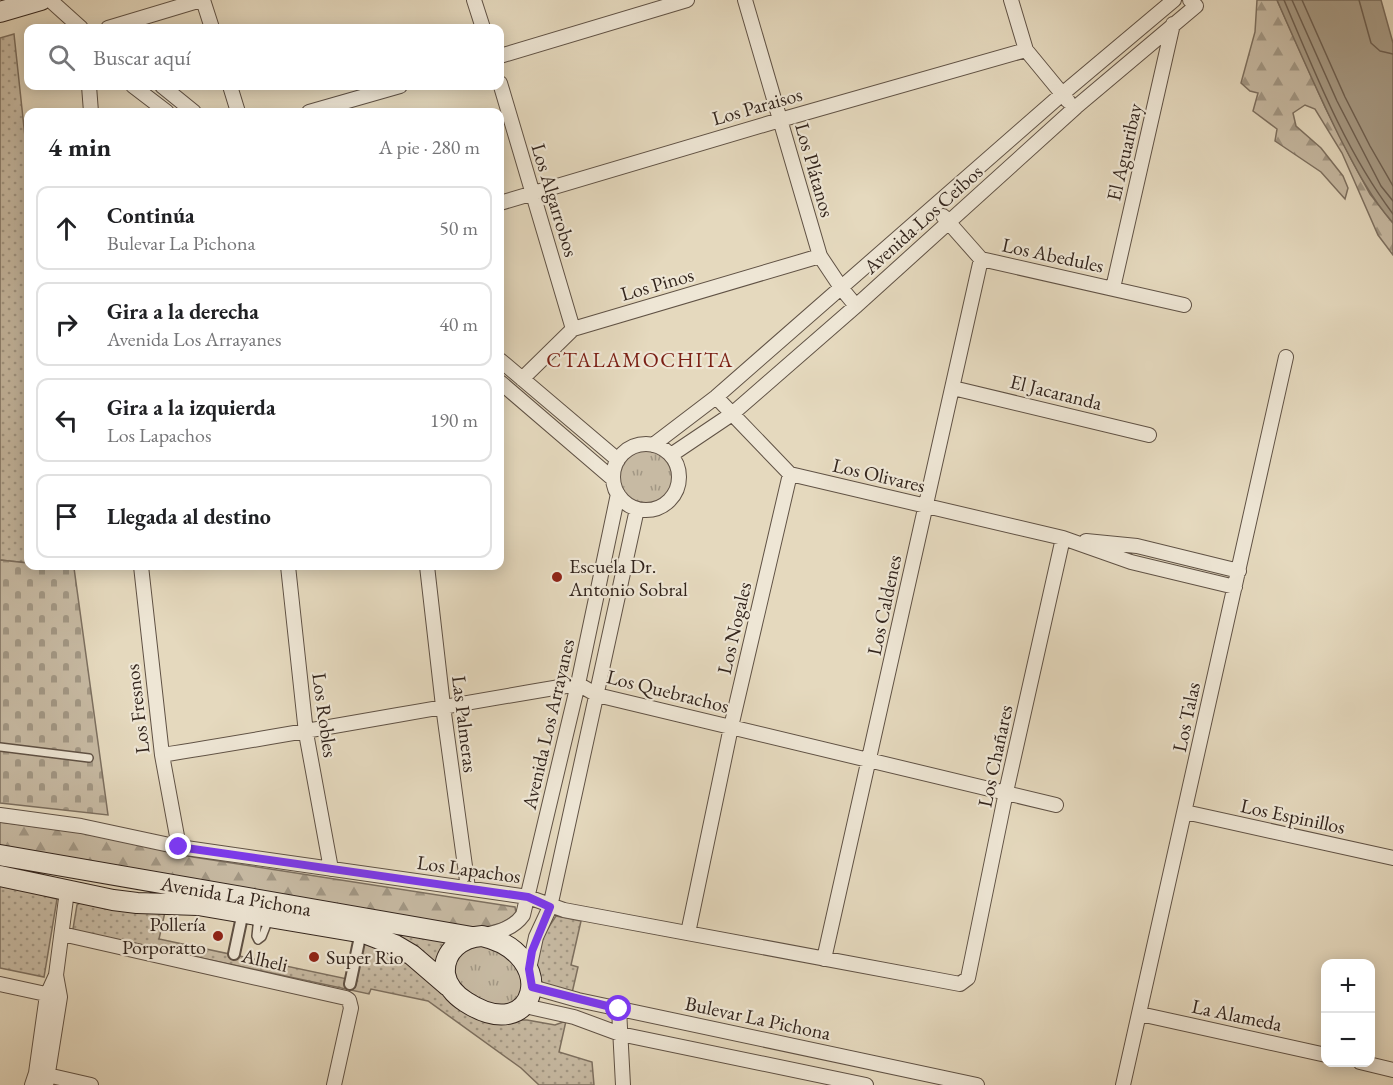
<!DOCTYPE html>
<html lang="es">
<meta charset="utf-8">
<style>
:root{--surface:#fff;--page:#f6f6f6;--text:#202124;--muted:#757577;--line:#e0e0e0}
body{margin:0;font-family:"EB Garamond",serif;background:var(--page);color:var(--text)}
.controls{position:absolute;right:18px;bottom:18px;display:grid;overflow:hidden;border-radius:12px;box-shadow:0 3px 15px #0003}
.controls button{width:54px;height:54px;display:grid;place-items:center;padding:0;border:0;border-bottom:2px solid var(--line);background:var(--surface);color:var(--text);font:30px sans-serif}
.stop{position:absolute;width:18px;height:18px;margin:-14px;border:4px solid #7c3aed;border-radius:50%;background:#fff}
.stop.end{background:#7c3aed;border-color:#fff;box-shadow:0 2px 6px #0008}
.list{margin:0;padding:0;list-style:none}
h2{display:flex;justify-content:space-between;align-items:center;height:78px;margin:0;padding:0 24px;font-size:26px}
h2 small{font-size:20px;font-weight:400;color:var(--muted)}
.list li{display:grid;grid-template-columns:39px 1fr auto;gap:18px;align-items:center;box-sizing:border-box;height:84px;margin:0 12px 12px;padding:0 12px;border:2px solid var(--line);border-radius:12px}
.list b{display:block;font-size:22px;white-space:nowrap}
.list p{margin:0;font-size:20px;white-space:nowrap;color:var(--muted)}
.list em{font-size:20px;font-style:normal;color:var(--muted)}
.icon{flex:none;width:33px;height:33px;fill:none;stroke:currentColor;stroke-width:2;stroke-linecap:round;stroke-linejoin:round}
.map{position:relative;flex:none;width:1393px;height:1085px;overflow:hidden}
.search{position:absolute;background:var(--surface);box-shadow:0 3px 15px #0003;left:24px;top:24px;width:480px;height:66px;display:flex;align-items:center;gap:15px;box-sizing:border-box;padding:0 21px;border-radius:12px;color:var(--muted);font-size:22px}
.panel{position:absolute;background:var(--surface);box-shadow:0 3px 15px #0003;left:24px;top:108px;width:480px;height:462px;border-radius:12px}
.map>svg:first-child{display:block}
</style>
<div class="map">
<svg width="1393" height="1085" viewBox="0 0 1393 1085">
<defs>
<pattern id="grass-dots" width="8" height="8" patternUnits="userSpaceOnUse" patternTransform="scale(1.5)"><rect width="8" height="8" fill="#c7baa3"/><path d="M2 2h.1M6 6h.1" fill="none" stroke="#a29784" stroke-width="1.8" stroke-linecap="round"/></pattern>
<pattern id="forest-firs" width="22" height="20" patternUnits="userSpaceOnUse" patternTransform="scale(1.5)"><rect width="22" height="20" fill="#c7baa3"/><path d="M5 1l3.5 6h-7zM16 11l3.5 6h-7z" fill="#a29784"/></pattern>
<pattern id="cemetery-stones" width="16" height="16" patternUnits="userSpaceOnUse" patternTransform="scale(1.5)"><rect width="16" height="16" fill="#c7baa3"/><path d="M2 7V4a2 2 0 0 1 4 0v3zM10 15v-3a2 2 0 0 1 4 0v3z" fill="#a29784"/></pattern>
<pattern id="park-tufts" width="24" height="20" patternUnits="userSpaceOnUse" patternTransform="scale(1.5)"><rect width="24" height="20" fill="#c7baa3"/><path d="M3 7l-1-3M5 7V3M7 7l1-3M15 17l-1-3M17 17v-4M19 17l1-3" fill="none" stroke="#a29784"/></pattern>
</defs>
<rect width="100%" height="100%" fill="#e5d9be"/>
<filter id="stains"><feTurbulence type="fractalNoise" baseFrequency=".00333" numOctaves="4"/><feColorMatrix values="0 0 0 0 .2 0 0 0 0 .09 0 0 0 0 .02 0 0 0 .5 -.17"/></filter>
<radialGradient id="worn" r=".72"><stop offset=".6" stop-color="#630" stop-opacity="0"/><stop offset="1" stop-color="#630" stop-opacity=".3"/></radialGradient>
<!-- grass -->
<path fill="url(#grass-dots)" stroke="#7d7060" stroke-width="1.5" d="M14 34 28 165V563L0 560V38Z
M0 884 57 899 44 977 0 968Z
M81 902 165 912 159 939 347 979 360 956 365 940 378 944 503 1020H527L555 1025 566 1021 559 1052 592 1062 594 1085H539L521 1068 428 1001 371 989 369 994 75 931 73 929 77 905Z
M265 907 454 939 437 965Z
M556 916 581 921 571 965 578 967 572 993 543 984C528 960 542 936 556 916Z"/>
<!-- forest -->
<path fill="url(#forest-firs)" stroke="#7d7060" stroke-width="1.5" d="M1257 0H1277L1325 107 1350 157 1370 194 1393 223V255L1378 235 1342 153 1315 109 1305 105 1293 113 1296 126 1321 148 1343 176 1348 188 1345 199 1321 172 1275 141 1277 129 1253 111 1258 93 1250 91 1241 83 1255 32Z
M0 822 85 833 193 857 515 907 516 913C502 926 486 928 467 927L0 848Z"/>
<!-- cemetery -->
<path fill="url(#cemetery-stones)" stroke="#7d7060" stroke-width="1.5" d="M0 560 28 563V566L74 568 108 815 0 803Z"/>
<!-- park -->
<path fill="url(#park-tufts)" stroke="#7d7060" stroke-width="1.5" d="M613 477a33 33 0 1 1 66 0a33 33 0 1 1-66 0Z
M474 944 504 951 524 977 518 1002 493 1007 456 984 453 958Z"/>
<!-- water -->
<path fill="#a89c87" stroke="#796c5d" stroke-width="1.5" d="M1277 0H1381L1393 43V223C1370 197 1355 167 1339 136 1317 91 1297 46 1277 0Z"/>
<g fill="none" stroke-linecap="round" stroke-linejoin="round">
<!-- shore -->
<path stroke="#6e6052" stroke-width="1.5" d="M1284 0C1315 73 1345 150 1393 214
M1292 0 1337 101 1381 186 1393 201
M1302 0 1345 97 1370 146 1393 186
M1359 0 1371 43 1380 51 1393 54"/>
<!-- service casing -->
<g stroke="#605245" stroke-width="10">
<path id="service" d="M0 747 89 758
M258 917 256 936 258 940
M258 940 262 937 269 919"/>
</g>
<!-- pedestrian casing -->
<g stroke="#605245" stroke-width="14">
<path id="pedestrian" d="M234 954 243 912
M350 984 361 932"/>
</g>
<!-- minor casing -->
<g stroke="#605245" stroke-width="16">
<path id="minor" d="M50 0 81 28
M203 0 212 28
M474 0 483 28
M745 0 820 256 842 289 856 306
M1011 0 1026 50 1068 101
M108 28 201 0
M500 56 687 0
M500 83 573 329
M89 86 91 112
M133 86 167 112
M162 86 194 112
M230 86 238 112
M309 112 400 86
M500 203 780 120 1026 50
M943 216 981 259 1184 305
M1113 288 1173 24
M500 360 618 460
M522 379 573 329 820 256
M500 382 613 479
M953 388 1149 435
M716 397 790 474 1063 538 1131 562 1235 587
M613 477a33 33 0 1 1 66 0a33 33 0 1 1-66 0Z
M653 445 716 397 1061 95 1174 0
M671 455 732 414 856 306 1076 107 1196 6 1190 0
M1086 541 1137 546 1239 571
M141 566 162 755 179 847
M288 566 306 733 331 869
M427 566 443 706 468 888
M162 755C301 733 439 707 578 684L597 695 1056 805
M1185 812 1393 858
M0 815 81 826 179 847 528 897 564 910 960 984 968 978 1006 792 1063 538
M688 933 731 727 790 474
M62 934 346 998 349 1000 351 1008 334 1085
M482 936C498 932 513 929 523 915L578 684 618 494
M824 959 981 259
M529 969 536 937 550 907 637 509
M0 984 55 996
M532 987 578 1000 977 1085
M525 1006 574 1017 620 1034 866 1085
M619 1009 623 1085
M1140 1014 1326 1055
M1360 1062 1393 1070
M43 1074 91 1085
M32 1085 36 1073 47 995 56 975
M46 1085 60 997 56 975 67 891
M1123 1085 1286 357"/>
</g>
<!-- secondary casing -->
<g stroke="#33251d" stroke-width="22">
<path id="secondary" d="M0 12 41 0
M0 855 472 937
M0 876 113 900 137 903 198 905 364 933 395 945 412 955 448 986
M482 936C561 954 537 1048 466 1002 455 995 447 987 445 974 443 951 462 937 482 936Z"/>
</g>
<!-- service -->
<use href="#service" stroke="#eee6d5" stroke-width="7"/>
<!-- pedestrian -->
<use href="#pedestrian" stroke="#eee6d5" stroke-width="10"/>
<!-- minor -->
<use href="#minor" stroke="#eee6d5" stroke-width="14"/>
<!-- secondary -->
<use href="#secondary" stroke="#eee6d5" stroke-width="20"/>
</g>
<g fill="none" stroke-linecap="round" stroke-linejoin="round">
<!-- route -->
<path stroke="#7c3aed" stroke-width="8" d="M179 847 528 897 550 907 532 951 529 969 532 987 619 1009"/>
</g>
<!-- markers -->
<g fill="#8f2418" stroke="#eee6d5" stroke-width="2">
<circle cx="557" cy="577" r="6"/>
<circle cx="218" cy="936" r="6"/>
<circle cx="314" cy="957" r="6"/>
</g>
<g text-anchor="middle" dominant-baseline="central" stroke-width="4.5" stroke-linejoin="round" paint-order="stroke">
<!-- street labels -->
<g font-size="20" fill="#33251d" stroke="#eee6d5">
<text transform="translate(757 106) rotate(-16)">Los Paraisos</text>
<text transform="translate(1124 152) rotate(-77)">El Aguaribay</text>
<text transform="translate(815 170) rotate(74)">Los Plátanos</text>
<text transform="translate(555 200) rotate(73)">Los Algarrobos</text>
<text transform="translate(923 219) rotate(-42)">Avenida Los Ceibos</text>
<text transform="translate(1053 255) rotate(12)">Los Abedules</text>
<text transform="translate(657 284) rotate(-16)">Los Pinos</text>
<text transform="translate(1056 392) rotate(14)">El Jacaranda</text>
<text transform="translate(879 475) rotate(13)">Los Olivares</text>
<text transform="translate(884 605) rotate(-78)">Los Caldenes</text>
<text transform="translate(734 628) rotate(-77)">Los Nogales</text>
<text transform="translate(668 691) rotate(14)">Los Quebrachos</text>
<text transform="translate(137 709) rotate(-97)">Los Fresnos</text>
<text transform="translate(325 715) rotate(82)">Los Robles</text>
<text transform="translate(1186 717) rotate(-78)">Los Talas</text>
<text transform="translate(465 724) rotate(83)">Las Palmeras</text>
<text transform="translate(548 724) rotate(-77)">Avenida Los Arrayanes</text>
<text transform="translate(995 756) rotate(-78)">Los Chañares</text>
<text transform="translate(1293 816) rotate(12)">Los Espinillos</text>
<text transform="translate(469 869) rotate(8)">Los Lapachos</text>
<text transform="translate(236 896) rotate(10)">Avenida La Pichona</text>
<text transform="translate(265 960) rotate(13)">Alheli</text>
<text transform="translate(1237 1015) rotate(12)">La Alameda</text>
<text transform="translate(758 1018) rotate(12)">Bulevar La Pichona</text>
</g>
<!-- poi labels -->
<g font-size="20" fill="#33251d" stroke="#eee6d5" text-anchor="start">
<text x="569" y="566">Escuela Dr.<tspan x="569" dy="23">Antonio Sobral</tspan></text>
<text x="206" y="924" text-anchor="end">Pollería<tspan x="206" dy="23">Porporatto</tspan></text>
<text x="326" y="957">Super Rio</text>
</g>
<!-- neighbourhood labels -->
<g font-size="21" letter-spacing="1.5" fill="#7a1f14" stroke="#eee6d5">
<text x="640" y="359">CTALAMOCHITA</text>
</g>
</g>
<rect width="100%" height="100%" filter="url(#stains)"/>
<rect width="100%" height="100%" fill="url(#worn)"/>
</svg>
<div class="controls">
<button>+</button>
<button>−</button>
</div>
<div class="stop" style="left:619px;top:1009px"></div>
<div class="stop end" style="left:179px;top:847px"></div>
<div class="search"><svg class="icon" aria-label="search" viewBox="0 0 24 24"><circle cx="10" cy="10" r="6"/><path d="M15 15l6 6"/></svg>Buscar aquí</div>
<section class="panel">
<h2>4 min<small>A pie · 280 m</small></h2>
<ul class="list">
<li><svg class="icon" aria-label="ahead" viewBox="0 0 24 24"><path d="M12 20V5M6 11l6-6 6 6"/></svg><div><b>Continúa</b><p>Bulevar La Pichona</p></div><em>50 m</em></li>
<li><svg class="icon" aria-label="right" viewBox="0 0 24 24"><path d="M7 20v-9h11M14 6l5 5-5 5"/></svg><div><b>Gira a la derecha</b><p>Avenida Los Arrayanes</p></div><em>40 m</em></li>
<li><svg class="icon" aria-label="left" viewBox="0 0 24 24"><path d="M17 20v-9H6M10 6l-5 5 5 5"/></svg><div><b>Gira a la izquierda</b><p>Los Lapachos</p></div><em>190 m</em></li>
<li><svg class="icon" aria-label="arrive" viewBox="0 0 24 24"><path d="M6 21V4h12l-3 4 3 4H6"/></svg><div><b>Llegada al destino</b></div></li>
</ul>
</section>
</div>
